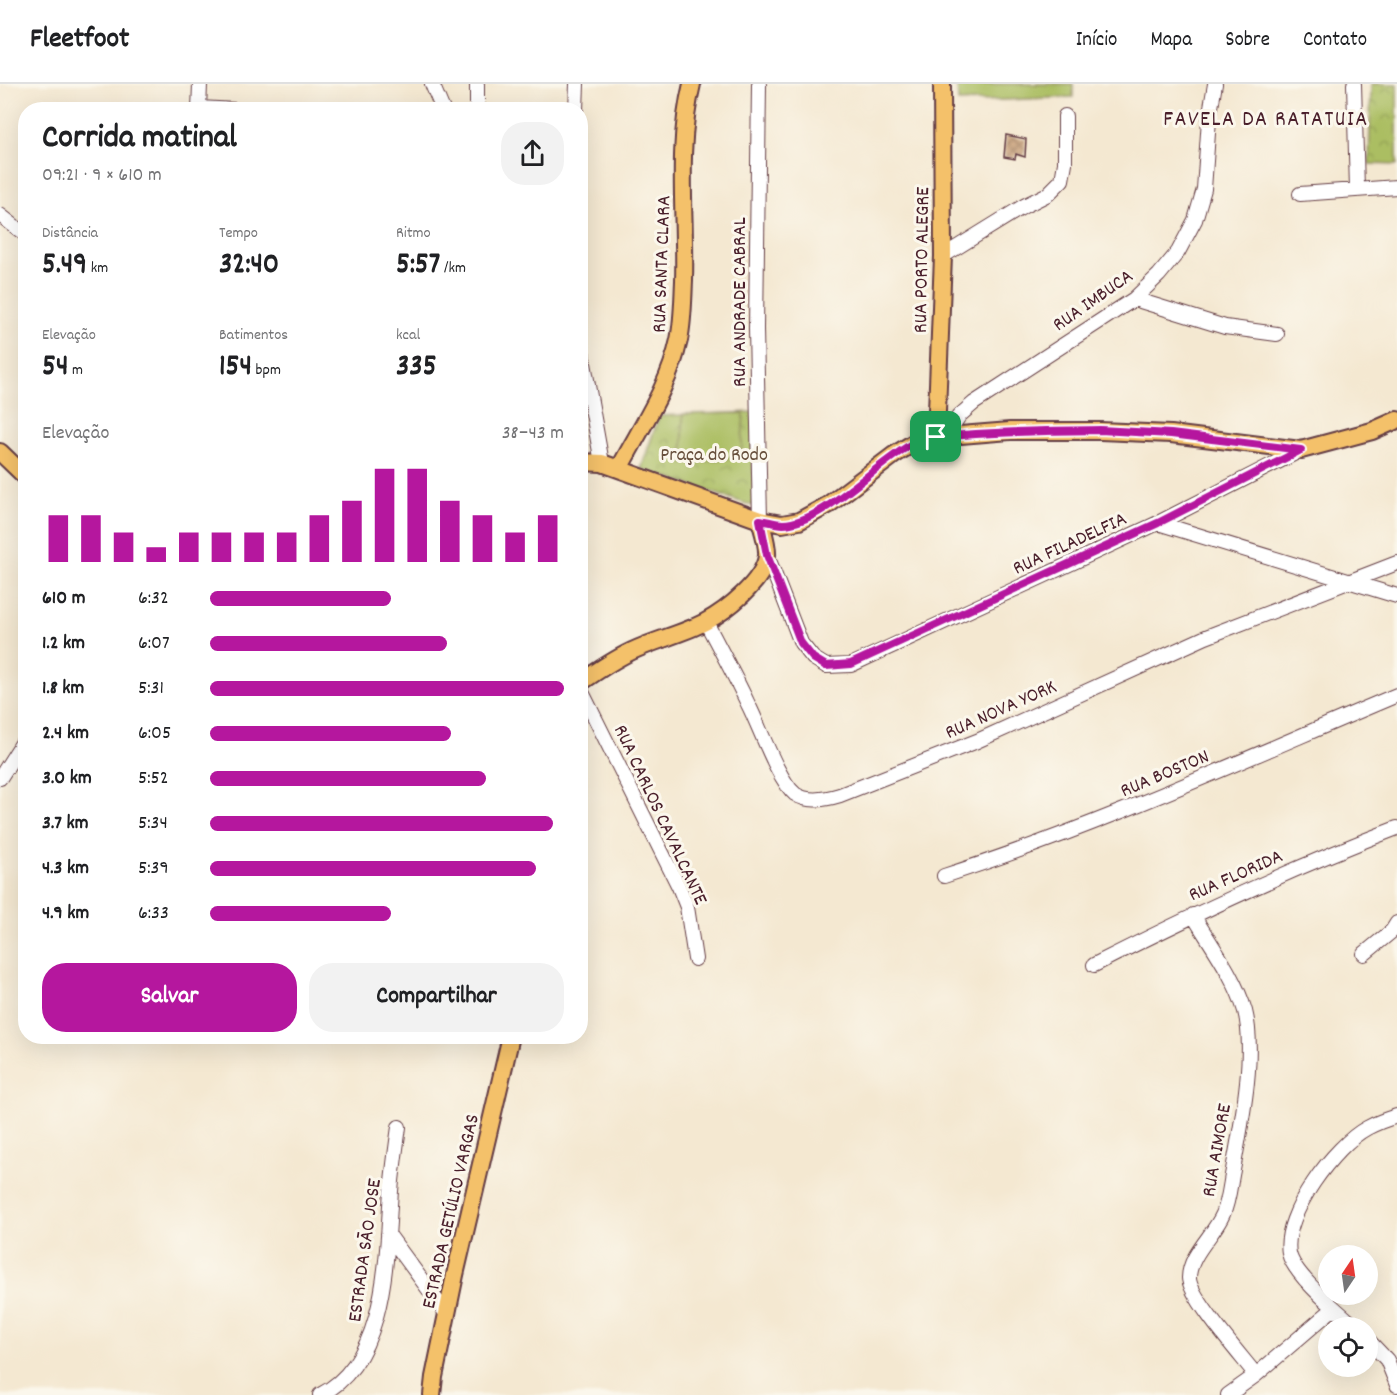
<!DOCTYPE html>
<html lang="pt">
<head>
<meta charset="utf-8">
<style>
	:root { --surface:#fff; --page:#f2f2f2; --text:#202124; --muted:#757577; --line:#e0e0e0; --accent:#b5179e }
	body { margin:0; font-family:Dekko,sans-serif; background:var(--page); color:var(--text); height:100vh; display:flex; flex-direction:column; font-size:22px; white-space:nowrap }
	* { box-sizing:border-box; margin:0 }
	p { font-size:20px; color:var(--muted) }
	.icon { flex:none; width:33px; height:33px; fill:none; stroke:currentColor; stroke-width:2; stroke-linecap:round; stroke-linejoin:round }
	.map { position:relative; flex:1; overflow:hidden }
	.panel { position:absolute; left:18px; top:18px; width:570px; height:942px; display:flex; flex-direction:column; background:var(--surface); border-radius:24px; box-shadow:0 6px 24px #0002 }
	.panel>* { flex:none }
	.needle { width:39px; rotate:13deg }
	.buttons { position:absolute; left:1318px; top:1161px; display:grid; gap:12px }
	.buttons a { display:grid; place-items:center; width:60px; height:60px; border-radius:50%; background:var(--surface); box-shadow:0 6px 24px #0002; font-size:30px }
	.pin { position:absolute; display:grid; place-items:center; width:51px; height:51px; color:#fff; margin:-26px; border-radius:12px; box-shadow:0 3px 9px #0006 }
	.round { display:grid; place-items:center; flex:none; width:63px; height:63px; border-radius:24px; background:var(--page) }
	.headline { display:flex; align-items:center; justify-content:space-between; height:102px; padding:0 24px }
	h1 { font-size:33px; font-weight:700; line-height:45px }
	.figures { display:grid; grid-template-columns:repeat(3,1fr); gap:9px; height:102px; padding:6px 24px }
	.figures div { display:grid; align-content:center }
	.figures b { font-size:30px; font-weight:700 }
	.figures small { font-size:16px; font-weight:400 }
	.figures p { font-size:16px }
	.chart { height:168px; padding:12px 24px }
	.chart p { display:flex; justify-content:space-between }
	.chart svg { width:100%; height:108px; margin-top:6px; stroke:var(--accent); stroke-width:6 }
	.primary-button { display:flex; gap:12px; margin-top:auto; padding:12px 24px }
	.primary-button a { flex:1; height:69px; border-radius:24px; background:var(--accent); color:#fff; font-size:24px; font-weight:700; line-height:69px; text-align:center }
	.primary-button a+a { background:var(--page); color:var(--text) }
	ul { padding:0 24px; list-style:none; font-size:20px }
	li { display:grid; grid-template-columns:96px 72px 1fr; align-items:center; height:45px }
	li i { height:15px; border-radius:8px; background:var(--accent) }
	header { display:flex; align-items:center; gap:36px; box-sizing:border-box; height:84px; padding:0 30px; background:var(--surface); border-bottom:2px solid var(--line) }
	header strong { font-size:28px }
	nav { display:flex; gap:33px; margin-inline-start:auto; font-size:21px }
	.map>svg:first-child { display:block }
</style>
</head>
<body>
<header>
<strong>Fleetfoot</strong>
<nav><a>Início</a><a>Mapa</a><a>Sobre</a><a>Contato</a></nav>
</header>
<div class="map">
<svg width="1397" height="1311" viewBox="0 0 1397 1311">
	<defs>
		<pattern id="park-crowns" width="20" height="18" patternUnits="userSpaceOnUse" patternTransform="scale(1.5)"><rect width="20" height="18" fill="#abbe62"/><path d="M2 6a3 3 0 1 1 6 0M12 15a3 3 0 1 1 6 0" fill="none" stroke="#8d9a51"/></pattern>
		<pattern id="building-cross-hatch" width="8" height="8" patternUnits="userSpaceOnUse" patternTransform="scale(1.5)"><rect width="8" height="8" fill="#cca783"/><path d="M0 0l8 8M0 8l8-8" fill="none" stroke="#a8876b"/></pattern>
	</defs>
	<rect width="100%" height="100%" fill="#fbf7ec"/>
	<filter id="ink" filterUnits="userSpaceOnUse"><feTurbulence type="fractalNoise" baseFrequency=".0167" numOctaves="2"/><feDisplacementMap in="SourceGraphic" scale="12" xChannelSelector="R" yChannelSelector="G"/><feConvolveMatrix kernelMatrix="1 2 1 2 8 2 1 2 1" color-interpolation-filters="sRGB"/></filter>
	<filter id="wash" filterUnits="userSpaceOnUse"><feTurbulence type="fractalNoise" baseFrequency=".008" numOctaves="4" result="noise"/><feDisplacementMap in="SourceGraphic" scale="24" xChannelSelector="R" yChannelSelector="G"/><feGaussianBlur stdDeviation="1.35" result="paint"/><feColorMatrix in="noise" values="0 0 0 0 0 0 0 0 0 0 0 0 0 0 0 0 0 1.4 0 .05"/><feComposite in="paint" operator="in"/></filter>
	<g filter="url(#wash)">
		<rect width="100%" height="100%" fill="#f4e8d1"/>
		<!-- park -->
		<path fill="url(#park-crowns)" stroke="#7a6e46" stroke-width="1.5" d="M1371,0h26v81l-28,-1z
			M754,328l-1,94 -112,-37 18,-53z"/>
		<!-- pitch -->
		<path fill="#abbe62" stroke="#7a6e46" stroke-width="1.5" d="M957,0h116v13l-115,5z
			M744,329l-3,43 -58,8v-50z"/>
		<g id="blocks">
			<!-- building -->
			<path fill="url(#building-cross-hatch)" d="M1006,51l20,4 -1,18 -9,-3 -1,5 -11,-2z"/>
		</g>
	</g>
	<g filter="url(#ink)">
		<use href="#blocks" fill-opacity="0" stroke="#643d44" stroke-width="1.5"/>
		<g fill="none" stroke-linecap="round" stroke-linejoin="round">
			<!-- minor casing -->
			<g stroke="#643d44" stroke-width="16">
				<path id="minor" d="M432,0l11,26
					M477,0v26
					M759,0l-3,245 4,191
					M1354,0l3,105
					M199,24l38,2
					M199,26l1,-26
					M576,26l1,-26
					M1300,110l97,-7
					M0,131l26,20
					M943,172l81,-50 24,-12 14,-14 3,-17v-47
					M1134,215l91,28 52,7
					M580,257l22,122
					M945,353l14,-21 15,-13 160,-104 25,-24 19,-23 17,-32 9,-31 5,-70 6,-35
					M1158,439l239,73
					M767,471l34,88 12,15 13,8 25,-1 307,-142 143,-73
					M706,538c14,27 29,54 42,82 11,21 30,76 47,90 13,9 32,5 45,1l137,-54 229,-104 191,-74
					M580,604l99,199 8,20 8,52
					M0,694l26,-41
					M944,792c155,-50 303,-118 453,-181
					M1193,831c18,30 42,62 52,96 11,43 -4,115 -12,159 -3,14 -4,31 -10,44 -9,21 -34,41 -34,64 0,19 54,80 67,97
					M1364,870l28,-23 5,-8
					M1094,881c100,-51 198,-97 303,-137
					M388,1150l58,79
					M1357,1244c-18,-16 -64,-53 -68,-75 -7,-38 46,-108 78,-125 9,-5 20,-9 30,-12
					M1368,1256l19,20 10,25
					M320,1311c68,-34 66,-139 71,-204 2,-21 5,-43 8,-64
					M1228,1311l28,-20 78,-67"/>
			</g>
			<!-- major casing -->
			<g stroke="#643d44" stroke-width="20">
				<path id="major" d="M936,353l7,-181 -1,-172
					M0,368l26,25
					M580,378l22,1 158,57 22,4 17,-3 29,-16 66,-50 21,-13 21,-5 74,-6h90l71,3 130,16 71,-19 25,-11
					M619,385c22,-42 50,-82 60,-129 4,-19 4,-39 5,-59 2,-65 -8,-133 8,-197
					M580,599c17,-12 33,-23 52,-32 23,-11 50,-17 73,-29 21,-11 59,-41 62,-66 1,-11 -4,-25 -7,-36
					M432,1311l2,-18 21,-102 56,-239"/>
			</g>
			<!-- minor -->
			<use href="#minor" stroke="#fff" stroke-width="14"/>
			<!-- major -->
			<use href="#major" stroke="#f4c16a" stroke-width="16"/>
		</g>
	</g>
	<g fill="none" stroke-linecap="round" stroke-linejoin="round" filter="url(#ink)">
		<!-- route casing -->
		<g stroke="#fff" stroke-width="12">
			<path id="route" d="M1100,346l71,4 130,16 -143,73 -307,141 -25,2 -13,-8 -12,-15 -34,-88 -7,-35c7,1 16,4 23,4 41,-1 93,-62 131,-81 15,-7 33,-7 49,-8 46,-4 91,-4 137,-5z"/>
		</g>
		<!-- route -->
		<use href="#route" stroke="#b5179e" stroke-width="8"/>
	</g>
	<g text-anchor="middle" stroke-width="6" stroke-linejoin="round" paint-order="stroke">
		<!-- street labels -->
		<g font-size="20" fill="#4a1f2b" stroke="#fbf7ec">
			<text transform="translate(920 176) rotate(-89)" y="7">RUA PORTO ALEGRE</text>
			<text transform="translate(660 180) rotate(-88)" y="7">RUA SANTA CLARA</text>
			<text transform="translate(1092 215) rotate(-35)" y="7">RUA IMBUCA</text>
			<text transform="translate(738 218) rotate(-90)" y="7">RUA ANDRADE CABRAL</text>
			<text transform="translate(1069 458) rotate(-25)" y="7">RUA FILADELFIA</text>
			<text transform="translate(1000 624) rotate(-24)" y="7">RUA NOVA YORK</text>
			<text transform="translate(1164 688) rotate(-23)" y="7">RUA BOSTON</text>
			<text transform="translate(662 730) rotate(65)" y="7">RUA CARLOS CAVALCANTE</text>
			<text transform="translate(1235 790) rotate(-24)" y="7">RUA FLORIDA</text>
			<text transform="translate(1215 1066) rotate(-80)" y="7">RUA AIMORE</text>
			<text transform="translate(449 1127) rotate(-77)" y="7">ESTRADA GETÚLIO VARGAS</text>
			<text transform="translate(363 1166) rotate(-82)" y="7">ESTRADA SĀO JOSE</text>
		</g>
		<!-- park labels -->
		<g font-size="20" fill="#674f3c" stroke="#fbf7ec">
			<text x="714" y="376">Praça do Rodo</text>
		</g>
		<!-- quarter labels -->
		<g font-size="22" letter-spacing="1.5" fill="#4a1f2b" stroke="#fbf7ec">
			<text x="1266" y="41">FAVELA DA RATATUIA</text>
		</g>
	</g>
</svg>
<div class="buttons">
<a><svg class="needle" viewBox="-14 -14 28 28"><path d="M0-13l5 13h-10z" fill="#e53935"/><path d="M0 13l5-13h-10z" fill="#757577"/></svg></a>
<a><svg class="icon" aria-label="locate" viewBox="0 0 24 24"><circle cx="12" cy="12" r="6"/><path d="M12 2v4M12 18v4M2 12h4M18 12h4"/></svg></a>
</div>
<div class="pin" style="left:936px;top:353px;background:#1e9e55"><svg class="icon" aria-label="arrive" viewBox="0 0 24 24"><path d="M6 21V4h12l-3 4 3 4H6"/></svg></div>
<section class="panel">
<div class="headline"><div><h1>Corrida matinal</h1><p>09:21 · 9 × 610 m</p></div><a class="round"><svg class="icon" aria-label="share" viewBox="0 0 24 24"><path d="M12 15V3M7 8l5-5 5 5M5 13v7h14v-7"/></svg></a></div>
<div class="figures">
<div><p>Distância</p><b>5.49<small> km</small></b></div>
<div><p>Tempo</p><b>32:40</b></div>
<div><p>Ritmo</p><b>5:57<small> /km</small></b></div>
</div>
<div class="figures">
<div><p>Elevação</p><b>54<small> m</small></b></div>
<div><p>Batimentos</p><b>154<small> bpm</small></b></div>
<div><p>kcal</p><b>335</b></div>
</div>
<div class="chart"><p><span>Elevação</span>38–43 m</p>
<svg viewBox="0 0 160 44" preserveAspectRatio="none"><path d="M5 44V25M15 44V25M25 44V32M35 44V38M45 44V32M55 44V32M65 44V32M75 44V32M85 44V25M95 44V19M105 44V6M115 44V6M125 44V19M135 44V25M145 44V32M155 44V25"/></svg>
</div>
<ul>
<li><b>610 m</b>6:32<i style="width:51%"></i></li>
<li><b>1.2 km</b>6:07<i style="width:67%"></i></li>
<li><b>1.8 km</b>5:31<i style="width:100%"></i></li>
<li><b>2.4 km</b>6:05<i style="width:68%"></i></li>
<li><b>3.0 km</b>5:52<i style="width:78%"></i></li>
<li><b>3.7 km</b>5:34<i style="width:97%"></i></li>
<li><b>4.3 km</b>5:39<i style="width:92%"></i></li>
<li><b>4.9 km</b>6:33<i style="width:51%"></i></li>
</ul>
<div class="primary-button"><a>Salvar</a><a>Compartilhar</a></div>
</section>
</div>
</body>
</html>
